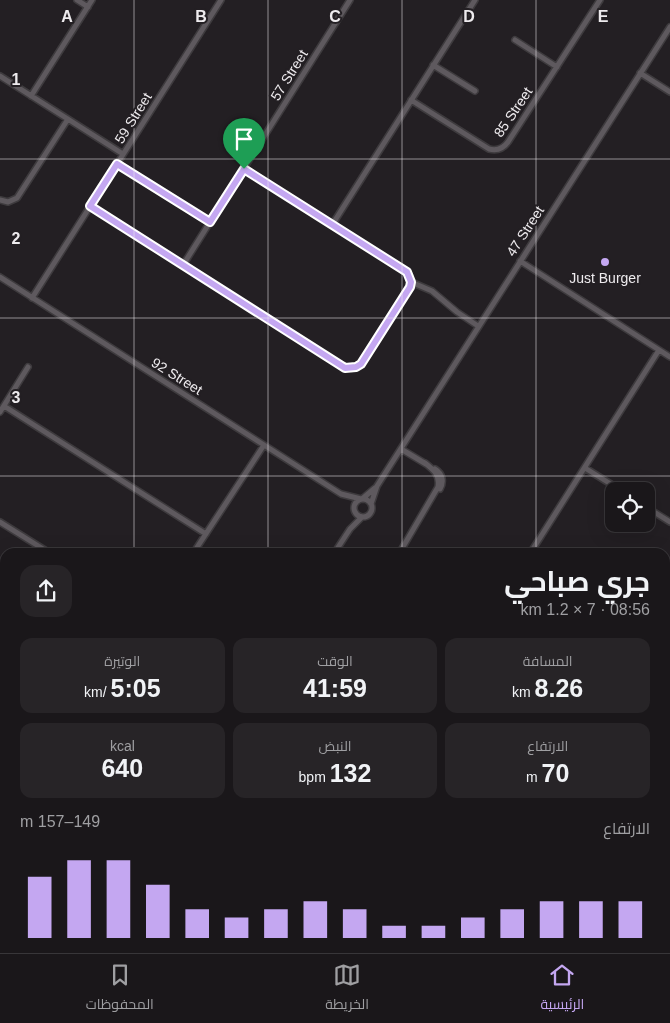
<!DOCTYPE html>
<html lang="ar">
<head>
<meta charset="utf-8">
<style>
	:root { --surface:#1a171a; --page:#272427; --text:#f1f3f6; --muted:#9f9fa2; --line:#383639; --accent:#c4a7f1 }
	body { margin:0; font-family:Arial,Cairo,sans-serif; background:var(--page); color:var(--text); direction:rtl; height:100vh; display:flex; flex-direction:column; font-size:19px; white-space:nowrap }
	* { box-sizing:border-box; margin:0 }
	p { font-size:16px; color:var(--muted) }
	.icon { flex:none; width:28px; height:28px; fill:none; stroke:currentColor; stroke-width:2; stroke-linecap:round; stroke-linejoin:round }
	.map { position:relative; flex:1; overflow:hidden; direction:ltr }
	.drawer { position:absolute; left:0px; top:548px; width:670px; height:406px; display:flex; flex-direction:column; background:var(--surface); border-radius:15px 15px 0 0; box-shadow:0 5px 20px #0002,0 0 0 1px var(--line); direction:rtl }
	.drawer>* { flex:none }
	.buttons { position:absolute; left:605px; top:482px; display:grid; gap:10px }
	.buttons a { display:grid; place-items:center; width:50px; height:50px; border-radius:10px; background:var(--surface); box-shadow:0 5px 20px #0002,0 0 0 1px var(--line); font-size:25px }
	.pin { position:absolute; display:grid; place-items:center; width:42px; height:42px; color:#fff; margin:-51px -21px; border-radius:50% 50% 50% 0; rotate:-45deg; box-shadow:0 0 5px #0007 }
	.pin .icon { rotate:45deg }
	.round { display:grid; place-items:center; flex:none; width:52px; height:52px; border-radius:15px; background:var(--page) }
	.overview { display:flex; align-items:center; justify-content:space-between; height:85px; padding:0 20px }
	h1 { font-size:28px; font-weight:700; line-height:38px }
	.metrics { display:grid; grid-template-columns:repeat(3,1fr); gap:8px; height:85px; padding:5px 20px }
	.metrics div { display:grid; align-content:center; border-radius:12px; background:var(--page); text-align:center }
	.metrics b { font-size:25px; font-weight:700 }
	.metrics small { font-size:14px; font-weight:400 }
	.metrics p { font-size:14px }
	.chart { height:140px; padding:10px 20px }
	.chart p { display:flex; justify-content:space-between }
	.chart svg { width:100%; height:90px; margin-top:5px; stroke:var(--accent); stroke-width:6 }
	.tab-bar { display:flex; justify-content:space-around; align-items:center; height:70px; border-top:1px solid var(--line); background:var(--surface); font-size:14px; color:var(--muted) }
	.tab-bar a { display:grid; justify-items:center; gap:2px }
	.tab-bar .selected { color:var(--accent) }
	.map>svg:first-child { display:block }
</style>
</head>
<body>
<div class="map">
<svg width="670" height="953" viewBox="0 0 670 953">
	<rect width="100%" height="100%" fill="#231f23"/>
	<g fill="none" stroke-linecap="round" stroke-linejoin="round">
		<!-- minor casing -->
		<g stroke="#3e3b3e" stroke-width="8">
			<path id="minor" d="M77,0l11,7
				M515,40l42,27
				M433,65l42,26
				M640,73l30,19
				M0,76l123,78
				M31,96l61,-96
				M411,100l78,49c8,2 14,0 19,-7l92,-142
				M117,164l93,58
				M0,200l8,2 9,-4 51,-79
				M91,206l254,162 11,-1 8,-7 46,-73v-10l-7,-8 -159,-100
				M332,225l143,-225
				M520,261l150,96
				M183,265l167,-265
				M0,277l341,217 20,5
				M411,282l21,9 25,21 21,14
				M32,298l189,-298
				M4,406l202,128
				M0,412l28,-45
				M401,449l25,15
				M585,468l37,23
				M435,469c8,5 9,13 5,20
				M362,499l13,-11
				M354 508a9 9 0 1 1 18 0a9 9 0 1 1-18 0Z
				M371,504l6,-18 293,-459
				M646,507l24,15
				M0,522l48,30
				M194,552l70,-107
				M335,552l15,-23 12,-12
				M400,552l38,-65c2,-12 -4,-17 -13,-24
				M531,552l128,-202
				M0,641l5,4
				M665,695l5,3
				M0,763l5,3
				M665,902l5,-8
				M551,949l7,4
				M0,951l4,2
				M275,953l3,-4
				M633,953l2,-4"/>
		</g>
		<!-- major casing -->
		<g stroke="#3e3b3e" stroke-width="9">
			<path id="major" d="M0,857l5,2
				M0,868l5,3
				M204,949l10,4
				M229,949l9,4"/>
		</g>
		<!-- minor -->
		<use href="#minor" stroke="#5e595e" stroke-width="5"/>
		<!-- major -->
		<use href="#major" stroke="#9f705a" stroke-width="6"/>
	</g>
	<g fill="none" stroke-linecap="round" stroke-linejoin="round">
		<!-- route casing -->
		<g stroke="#fff" stroke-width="10">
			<path id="route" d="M117,164l93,58 34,-53 163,103 4,10 -1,5 -49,77 -5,3 -11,1 -255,-162z"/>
		</g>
		<!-- route -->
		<use href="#route" stroke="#c4a7f1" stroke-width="6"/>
	</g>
	<!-- grid -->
	<path fill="none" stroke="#eeebee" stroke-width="1" stroke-opacity="0.55" d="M134,0v552M268,0v552M402,0v552M536,0v552M0,159h670M0,318h670M0,476h670M0,635h5M665,635h5M0,794h5M665,794h5M134,949v4M268,949v4M402,949v4M536,949v4"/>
	<!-- markers -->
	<circle fill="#c4a7f1" stroke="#231f23" stroke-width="2" cx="605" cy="262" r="5"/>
	<g text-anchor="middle" stroke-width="4" stroke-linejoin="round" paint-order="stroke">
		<!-- street labels -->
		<g font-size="14" fill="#eeebee" stroke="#231f23">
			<text transform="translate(289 75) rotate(-58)" y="5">57 Street</text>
			<text transform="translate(513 112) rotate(-56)" y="5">85 Street</text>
			<text transform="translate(133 118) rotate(-58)" y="5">59 Street</text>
			<text transform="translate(525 231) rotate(-57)" y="5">47 Street</text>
			<text transform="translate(177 376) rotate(32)" y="5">92 Street</text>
		</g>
		<!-- poi labels -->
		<g font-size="14" fill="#eeebee" stroke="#231f23">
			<text x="605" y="283">Just Burger</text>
		</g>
	</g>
	<g font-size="16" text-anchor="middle" font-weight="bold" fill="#eeebee" stroke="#231f23" stroke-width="4" stroke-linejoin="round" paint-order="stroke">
		<text x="67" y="22">A</text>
		<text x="201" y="22">B</text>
		<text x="335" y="22">C</text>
		<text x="469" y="22">D</text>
		<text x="603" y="22">E</text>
		<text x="16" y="85">1</text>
		<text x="16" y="244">2</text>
		<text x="16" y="403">3</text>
	</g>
</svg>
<div class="buttons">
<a><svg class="icon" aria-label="locate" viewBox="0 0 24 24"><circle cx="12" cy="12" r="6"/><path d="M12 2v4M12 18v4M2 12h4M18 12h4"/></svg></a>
</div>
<div class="pin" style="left:244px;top:169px;background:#1e9e55"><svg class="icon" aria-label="arrive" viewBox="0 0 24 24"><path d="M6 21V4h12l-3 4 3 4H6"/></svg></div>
<section class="drawer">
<div class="overview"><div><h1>جري صباحي</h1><p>08:56 · 7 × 1.2 km</p></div><a class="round"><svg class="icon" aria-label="share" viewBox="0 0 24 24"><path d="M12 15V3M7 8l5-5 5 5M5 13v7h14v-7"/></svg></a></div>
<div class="metrics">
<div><p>المسافة</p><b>8.26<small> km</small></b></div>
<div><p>الوقت</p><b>41:59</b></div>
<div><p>الوتيرة</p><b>5:05<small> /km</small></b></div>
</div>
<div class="metrics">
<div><p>الارتفاع</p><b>70<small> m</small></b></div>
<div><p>النبض</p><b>132<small> bpm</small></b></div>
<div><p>kcal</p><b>640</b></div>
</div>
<div class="chart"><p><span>الارتفاع</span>149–157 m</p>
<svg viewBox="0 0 160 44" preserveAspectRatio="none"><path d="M5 44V14M15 44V6M25 44V6M35 44V18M45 44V30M55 44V34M65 44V30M75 44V26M85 44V30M95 44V38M105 44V38M115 44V34M125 44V30M135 44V26M145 44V26M155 44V26"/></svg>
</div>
</section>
</div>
<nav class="tab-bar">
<a class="selected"><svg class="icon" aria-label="home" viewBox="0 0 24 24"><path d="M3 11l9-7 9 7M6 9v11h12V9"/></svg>الرئيسية</a>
<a><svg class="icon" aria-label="map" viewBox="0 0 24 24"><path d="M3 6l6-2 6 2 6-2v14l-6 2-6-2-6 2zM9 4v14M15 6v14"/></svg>الخريطة</a>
<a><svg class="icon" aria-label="saved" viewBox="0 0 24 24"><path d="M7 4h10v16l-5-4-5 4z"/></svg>المحفوظات</a>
</nav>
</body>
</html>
